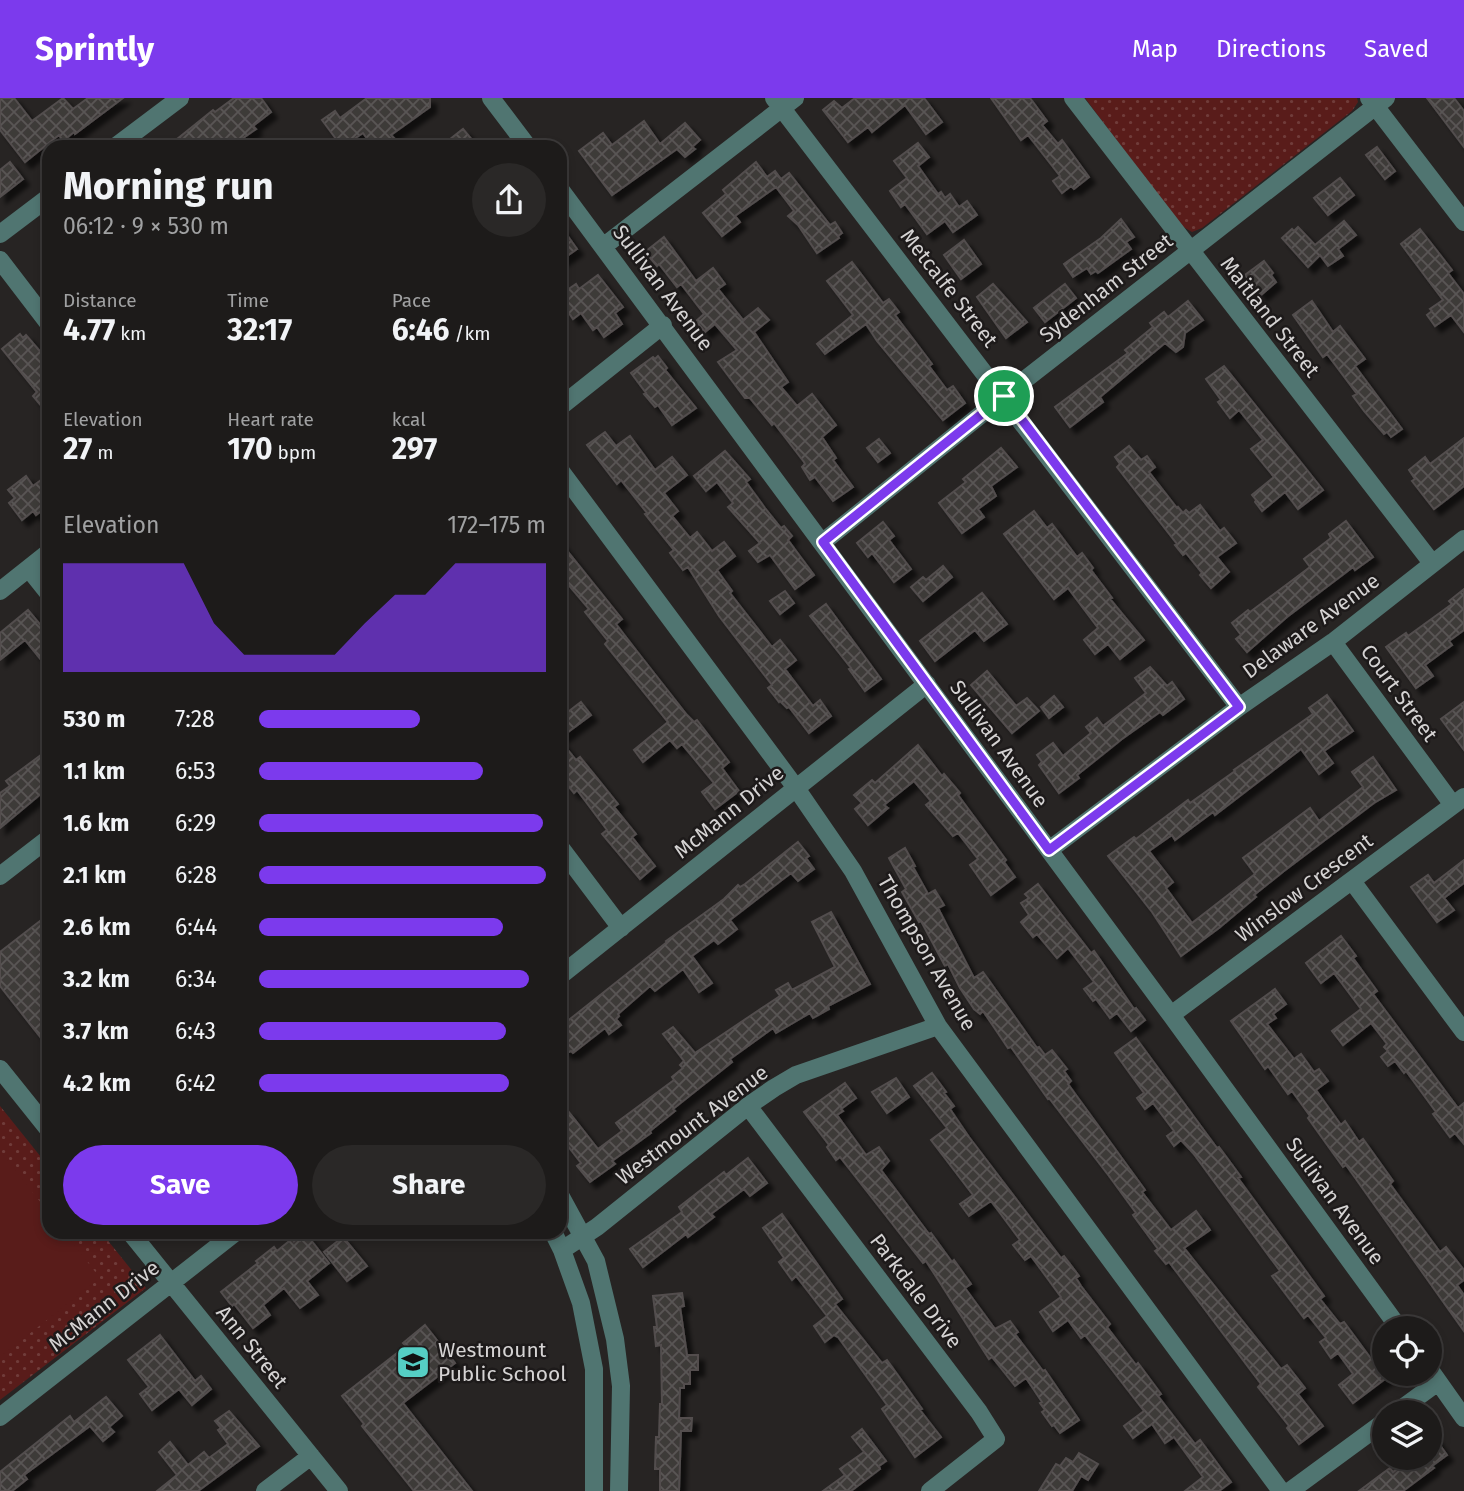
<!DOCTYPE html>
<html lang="en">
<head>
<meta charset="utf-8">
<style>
	:root { --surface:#1d1b1a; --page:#2a2827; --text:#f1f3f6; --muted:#a0a1a2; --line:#3b3939; --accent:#7c3aed }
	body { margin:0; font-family:"Fira Sans",sans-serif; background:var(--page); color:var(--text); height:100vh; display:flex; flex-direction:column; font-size:26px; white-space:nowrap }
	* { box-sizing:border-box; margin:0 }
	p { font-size:23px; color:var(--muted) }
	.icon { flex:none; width:38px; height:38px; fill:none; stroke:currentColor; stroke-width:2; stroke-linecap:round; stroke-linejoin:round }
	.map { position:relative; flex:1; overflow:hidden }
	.side { position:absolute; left:42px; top:42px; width:525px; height:1099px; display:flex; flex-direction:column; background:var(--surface); border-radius:21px; box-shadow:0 4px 10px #0003,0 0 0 2px var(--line) }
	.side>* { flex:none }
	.fabs { position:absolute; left:1372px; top:1218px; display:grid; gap:14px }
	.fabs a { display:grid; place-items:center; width:70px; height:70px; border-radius:50%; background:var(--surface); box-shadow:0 4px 10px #0003,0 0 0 2px var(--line); font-size:35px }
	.pin { position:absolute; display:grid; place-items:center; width:60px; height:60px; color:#fff; margin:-30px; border:4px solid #fff; border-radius:50%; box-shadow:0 2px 7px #0007 }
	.round { display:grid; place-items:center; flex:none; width:74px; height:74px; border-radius:37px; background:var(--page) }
	.overview { display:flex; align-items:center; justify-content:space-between; height:119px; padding:0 21px }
	h1 { font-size:38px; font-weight:700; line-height:52px }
	.metrics { display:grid; grid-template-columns:repeat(3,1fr); gap:10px; height:119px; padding:7px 21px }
	.metrics div { display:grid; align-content:center }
	.metrics b { font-size:30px; font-weight:700 }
	.metrics small { font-size:19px; font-weight:400 }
	.metrics p { font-size:19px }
	.chart { height:196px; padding:14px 21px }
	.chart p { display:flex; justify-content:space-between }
	.chart svg { width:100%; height:126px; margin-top:7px; fill:var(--accent); opacity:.7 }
	.primary-button { display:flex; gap:14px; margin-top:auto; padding:14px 21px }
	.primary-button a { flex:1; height:80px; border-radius:42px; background:var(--accent); color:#fff; font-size:28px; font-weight:700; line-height:80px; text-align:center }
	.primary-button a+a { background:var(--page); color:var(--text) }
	ul { padding:0 21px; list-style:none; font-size:23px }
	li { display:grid; grid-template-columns:112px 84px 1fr; align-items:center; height:52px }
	li i { height:18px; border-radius:9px; background:var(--accent) }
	header { display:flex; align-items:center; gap:42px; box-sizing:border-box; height:98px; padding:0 35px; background:var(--accent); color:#fff }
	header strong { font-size:33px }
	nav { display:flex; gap:38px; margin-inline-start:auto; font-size:24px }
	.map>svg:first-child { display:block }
</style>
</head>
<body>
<header>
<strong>Sprintly</strong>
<nav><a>Map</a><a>Directions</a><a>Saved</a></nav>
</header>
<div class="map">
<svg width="1464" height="1393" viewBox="0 0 1464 1393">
	<defs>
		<pattern id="park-dots" width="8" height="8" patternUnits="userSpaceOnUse" patternTransform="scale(1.75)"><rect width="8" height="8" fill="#591c1a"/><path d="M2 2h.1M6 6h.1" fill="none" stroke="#703c3a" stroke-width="1.8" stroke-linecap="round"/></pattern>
		<pattern id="building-cross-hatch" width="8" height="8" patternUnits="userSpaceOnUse" patternTransform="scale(1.75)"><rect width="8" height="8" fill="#3e3a39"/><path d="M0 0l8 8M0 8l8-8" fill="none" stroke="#595655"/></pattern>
		<filter id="shadow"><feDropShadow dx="6" dy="6" stdDeviation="2" flood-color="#0009"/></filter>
	</defs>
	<rect width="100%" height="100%" fill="#272423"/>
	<!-- park -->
	<path fill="url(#park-dots)" d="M1085,0h272l1,4 -6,9 -150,117 -10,4 -12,-7z
		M0,1008l49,61v65h52l45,56 -146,112z"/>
	<!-- garden -->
	<path fill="#591c1a" d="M0,1053l49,62v19h15l36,46 -100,79z"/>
	<!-- building -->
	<path fill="url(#building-cross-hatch)" stroke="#524e4e" stroke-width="2" filter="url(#shadow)" d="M0,0h14l18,23 31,-23 10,11 15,-11h35l-48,36 -1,-2 -11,9 -4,-6 -34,27 -25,-32z
		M234,0h27l10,14 -18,14 3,3 -17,12 5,6h-62l-6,-7 37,-30 2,2z
		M367,0h63v9l-39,28 3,3 -13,9h-8l-10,-14 -21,14 -20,-27 13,-9 5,7z
		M855,0h69l18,24 -16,12 -21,-29 -33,27 -4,-5 -20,15 -25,-32 11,-9 8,7z
		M991,0h39l17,23 -5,4 16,19 4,-4 27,37 -15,12 -3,-3 -9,7 -9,-12 7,-5 -32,-41 -7,5z
		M1427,0h27l10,13v36z
		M644,23l16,23 25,-21 15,17 -8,7 3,2 -10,8 -8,-8 -65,46 -33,-44 24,-18 9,12z
		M463,31l15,18h-38z
		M918,45l11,14 -11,9 20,28 3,-2 4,6 5,-4 9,13 8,-6 10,14 -24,17 -8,-11 -18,13 -22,-30 -4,3 -11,-16 17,-13 -13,-17z
		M1377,49l18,24 -10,8 -19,-24z
		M10,64l13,17 -23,18v-27z
		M756,64l11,15 8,-6 6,8 8,-6 41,52 5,-3 7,11 -4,3 1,2 -22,15 -19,-28 -10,-9 6,-5 -18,-24 -41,29 5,6 -18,14 -19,-23 23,-19 -3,-4z
		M1340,80l14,17 -26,20 -14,-17z
		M1121,121l13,18 -8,5 5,7 -33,24 -2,-2 -5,3 -4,-6 -14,9 -9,-13 37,-26z
		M1344,123l12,14 -18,14 5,7 -15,10 -8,-11 -12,12 -26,-29 10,-9 2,2 4,-4 17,18z
		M560,127l17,24 -17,12z
		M1420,131l32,41 -4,3 16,21v38l-13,-17 -16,11 -8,-11 5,-4 -2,-2 13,-9 -42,-56z
		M664,139l32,44 17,-13 12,16 -7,5 25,31 15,-12 11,12 -15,12 34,50 -7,5 16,19 15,-12 24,31 -14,12 14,21 -3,2 20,27 -20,14 -18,-24 -5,3 -8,-13 3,-3 -1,-2 -30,-39 -2,2 -22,-27h-5l-27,-36 19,-12 -22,-26 -10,8 -9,-11 8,-7 -23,-30 -4,3 -18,-23 -2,2 -12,-14z
		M964,142l17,24 -20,15 -17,-24z
		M1264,163l9,12 -2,2 5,7 -15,13 -16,-20z
		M852,164l31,41 6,-4 10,13 -4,3 37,49 -3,2 18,24 6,-4 12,17 -22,17 -66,-79 -11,-17 -41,30 -8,-10 36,-29 -26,-34z
		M598,177l25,32 -8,6 7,11 -18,13 -7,-10 -4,3 -12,-17 -8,6 -13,-19v-5l16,-11 3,5z
		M993,186l34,38 -21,16 -29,-41z
		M1065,186l11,14 -31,24 -11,-14z
		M1188,203l15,19 -18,13 -2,14 -7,5 -11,-9 -65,54 3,5 -33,25 -15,-20 73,-54 -3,-3 28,-23 -3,-4 14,-11 4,5z
		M1312,203l21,31 7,-6 25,33 -10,7 47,63 -11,8 -4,-5 -3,2 -20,-23 -11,-15 4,-2 -30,-40 -4,3 -30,-42z
		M20,236l3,4 3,-3 18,21 5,-4v63l-16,-19 4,-4 -35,-43z
		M658,258l9,12 -2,2 31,38 -24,17 -14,-20 -3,2 -11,-13 2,-1 -15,-20 22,-16 2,2z
		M1224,268l99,124 -25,19 -13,-17 -23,19 -7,-9 1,-2 -4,-5 22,-18 -23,-28 12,-9 -24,-30 -9,8 -12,-16 3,-2 -15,-21z
		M605,334l11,14 14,-10 25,34 17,-13 15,18 -23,18 14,18 -6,5 18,22 7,-6 15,19 12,-9 11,14 -18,14 15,21 -2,2 42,54 8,-7 16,20 -11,9 28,37 7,-6 11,16 -22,17 -20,-26 -2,1 -7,-7 -1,1 -11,-14 4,-3 -53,-69 -31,-49 -5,3 -13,-17 4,-3 -29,-36 2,-1 -26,-33 -4,4 -30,-39z
		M1464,340v48l-30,23 -22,-28 3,-2 -6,-9 16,-13 5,7z
		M879,341l11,14 -12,9 -11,-14z
		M1129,348l12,14 6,-4 8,11 -6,5 28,36 1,-1 5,6 3,-3 3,3 11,-8 20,26 4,-3 12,15 -19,14 12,15 -18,16 -11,-13 2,-2 -16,-20 -3,2 -8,-10 2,-1 -60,-77 3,-3 -5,-7z
		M1001,350l16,19 -26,19 5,10 -18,13 6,8 -22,16 -23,-30 27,-21 -3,-3z
		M725,353l25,28 -4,3 19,26 16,20 3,-2 8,10 -4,4 26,35 -19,14 -25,-34 -12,7 -9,-11 11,-8 -32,-36 5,-4 -16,-21 -11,9 -12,-15z
		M49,376v31l-13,10 -3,-4 -11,9 -13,-17 6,-5 -7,-8 18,-14 7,10z
		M1034,413l13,17 5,-4 25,33 5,-4 11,15 -2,2 21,28 -2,1 34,41 -24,19 -12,-15 -13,10 -11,-14 14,-12 -30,-40 -14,11 -50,-65z
		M1346,423l27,36 -18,13 -2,-3 -66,50 -40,35 -11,-13 5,-4 -9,-12 16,-13 2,2 60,-45 -6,-8 27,-21 -2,-4z
		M883,424l11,14 -5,4 22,29 -17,13 -22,-29 -4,4 -11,-14z
		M560,444l62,77 -6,5 20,26 51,65 7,7 3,-2 32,42 -7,6 17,23 -24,18 -13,-17 12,-9 -32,-39 -5,4 -7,-8 -27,22 -9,-12 34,-28 -63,-78 3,-3 -23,-29 4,-3 -29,-34z
		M943,468l9,11 -29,24 -12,-14 12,-10 3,3z
		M1464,491v41l-15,11 3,4 -27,20 8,11 -17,12 -30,-41 20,-14 2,3 44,-32 -3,-3z
		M785,493l9,12 -14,11 -10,-13z
		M982,495l25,31 -23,17 -9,-11 -40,31 -15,-20z
		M826,506l55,75 -16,12 -16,-22 2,-1 -41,-52z
		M28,512l21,25v35l-24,-30 -25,20v-27z
		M1150,569l17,19 5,-4 12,17 -21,16 -3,-3 -38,27 -45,36 2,3 -20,15 -20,-28 3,-3 -5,-7 16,-12 10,13 28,-23 -5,-6 11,-9 6,8 43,-33 -11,-15z
		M987,573l29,35 11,-8 12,13 -27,22 -41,-48z
		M1327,597l26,36 -29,20 9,12 -14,11 -18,-25 -86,66 -2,-3 -38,28 -3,-5 -23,16 24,31 -7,6 26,35 63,-49 -12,-16 67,-50 9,13 44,-34 -11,-15 21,-15 23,33 -22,13 -90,68 -30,24 2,2 -37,31 -38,28 -29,-44 -44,-56 26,-19 2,2 52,-39 2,3 45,-32 -1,-1 79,-56 -4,-6z
		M1054,598l9,11 -14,11 -8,-11z
		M581,604l10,13 -31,23v-20z
		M1464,604v48l-23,-31z
		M560,642l16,20 4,-3 38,47 -4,3 22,27 -4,3 23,29 -15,13 -38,-45 5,-4 -30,-40 -3,3 -14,-17z
		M918,647l24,31 2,-2 16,19 -2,2 48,65 -2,2 11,15 -24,18 -21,-30 8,-6 -20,-26 -5,3 -27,-31 5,-4 -17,-20 -30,24 4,3 -20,17 -13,-16 7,-6 -8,-8 18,-15 3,3z
		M49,651v38l-49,41v-35l10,-7 -4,-5z
		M798,744l11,14 -3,2 8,11 -16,12 -7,-8 -61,47 7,9 -19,15 -4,-4 -22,16 20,27 -13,9 -16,-23 -28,22 -5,-5 -32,28 1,2 -3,3 5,6 -12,9 -4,-6 -32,25 -2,-2 -4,2 -7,-8v-18l107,-85 -1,-1 58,-42 14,-14 2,2 5,-3z
		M905,750l10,18 -2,1 15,27 7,-4 9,15 -6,3 36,70 9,-6 54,76 2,-1 6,8 7,-5 15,19 -3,2 7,10 -3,3 77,106 -3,2 29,38 25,-19 14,19 -26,18 97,121 6,-4 18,23 -7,6 25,32 -24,18 -12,-16 2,-2 -31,-39 3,-3 -92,-122 -3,2 -11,-13 3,-2 -25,-34 3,-2 -27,-37 -60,-78 -1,1 -37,-52 -3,1 -25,-37 -3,3 -6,-5 -14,-21 -12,-24 -3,2 -24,-45 -2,1 -17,-30 4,-3 -17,-31z
		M1464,762v23l-20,15 10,12 -17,12 -26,-35 17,-12 6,8z
		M1038,786l53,69 3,-2 40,58 2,-1 9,12 -14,11 -14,-18 -7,5 -14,-19 -3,2 -9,-12 10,-7 -26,-34 -11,10 -20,-24 -4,3 -12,-15 8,-7 -8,-12 8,-5 -4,-4z
		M831,814l39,72 -42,22 1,3 -16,9 -3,-5 -34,20 -3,-5 -43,31 2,3 -59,47 2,2 -25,20 1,2 -39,28 3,3 -25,18 -13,-16 4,-3 -21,-27v-18l8,-7 30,38 24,-18 -6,-8 58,-43 -2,-3 11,-9 -3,-3 4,-4 -21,-27 10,-7 22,26 85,-57 -4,-6 12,-7 4,7 43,-23 -23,-45z
		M49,816v134l-49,-62v-34z
		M1341,838l15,20 -3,2 24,33 -4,3 85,114 6,-5v41l-9,-11 -5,4 -17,-23 3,-2 -30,-41 -2,2 -9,-12 -7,5 -7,-9 7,-6 -4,-4 3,-3 -16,-21 -28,22 -11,-14 29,-22 -27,-36 -13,10 -15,-20z
		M1275,891l11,15 -13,10 3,4 -9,6 27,35 7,-5 13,18 5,-3 9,12 -12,9 25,35 4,-4 14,21 4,-3 30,42 -3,3 50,68 6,-5 18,23v10l-7,5 7,10v36l-118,-166 -3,2 -35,-49 2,-2 -18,-25 -4,3 -20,-28 -3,3 -34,-48z
		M1136,940l81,110 2,-1 22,30 -3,1 86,118 -4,3 20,25 4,-2 28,38 3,-2 9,16 5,2 -36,27 -14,-18 14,-11 -15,-21 -7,5 -11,-16 6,-4 -18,-23 -4,3 -32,-42 8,-5 -87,-118 -12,-13 -7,6 -7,-10 7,-5 -21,-28 -8,6 -8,-11 7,-5 -29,-40z
		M932,975l14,19 -2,1 10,13 -4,3 19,28 92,121 3,-2 15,20 -3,2 5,8 29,38 -3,3 29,38 2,-2 23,31 -3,2 37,48 5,-4 31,42 -12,9h-34l18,-14 -29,-40 -9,6 -13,-19 -19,14 -9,-12 20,-15 -59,-76 -4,3 -13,-18 -15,11 -13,-19 21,-15 -30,-41 -6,4 -12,-15 7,-5 -29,-39 -22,15 -9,-12 13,-9 -42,-55 16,-12 -33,-42z
		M896,980l13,19 -22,16 -15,-21z
		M845,985l11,15 -15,11 2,2 -6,4 29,40 13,-8 10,14 -8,9 48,64 2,-1 21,29 2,-2 17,24 -6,4 30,41 15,-8 8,11 -3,2 28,37 2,-1 34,50 -19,13 -6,-8 -2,1 -10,-14 3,-2 -5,-7 2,-1 -16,-24 -11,8 -23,-29 -3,2 -63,-98 -3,2 -83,-106 -4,3 -9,-13 2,-2 -25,-33z
		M748,1060l19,25 -17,13 -6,-7 -33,25 3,3 -26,20 -2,-3 -43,33 -13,-18 52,-37 -3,-5 45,-35 2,3z
		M782,1116l60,85 -7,5 47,59 5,-3 35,49 -2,1 21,27 -26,20 -33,-48 5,-4 -49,-68 -4,-2 -9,7 -11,-16 13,-10 -31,-40 -4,4 -13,-18 5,-4 -21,-30z
		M307,1137l22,28 -22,18 11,14 -18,13 -16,-20 -21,17 7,10 -17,13 -19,-24 -2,2 -11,-14 37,-29 -2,-2 18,-14 3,4 16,-13 1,3 4,-3 2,3z
		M343,1139l24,29 -20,15 -23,-29z
		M682,1195l2,13 -4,1 7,48h11v15h-8v14h-6v4h-4l-1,30h13l-1,13h-10l-2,60h-19v-22h-5l1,-32h3l1,-33h2l-1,-59 -5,1 -2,-19h3l-4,-31z
		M425,1227l30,38 -52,40 69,88h-58l-52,-65 2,-2 -22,-28 64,-50 -3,-3z
		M160,1237l35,46 6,-5 10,13 -19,16 -13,-16 -27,21 -12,-16 9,-7 -21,-27z
		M106,1299l16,19 -13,11 5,5 -11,9 -13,-15 -66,49 3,4 -15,12h-12v-19l70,-56 4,6z
		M229,1313l30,35 -61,45h-41l20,-16 -18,-23 11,-10 18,23 16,-13 5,6 19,-14 -10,-14 3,-2 -6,-7z
		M862,1331l24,32 -7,5 1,3 -29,22h-28l22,-16 -5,-6 24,-17 -12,-15z
		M1430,1333l17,24 -15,11 2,2 -31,23h-44l31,-23 3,4 19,-14h18z
		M1079,1355l19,11 -10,16 -7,-4 -9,15h-33l17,-27 4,2 6,-8 7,4z"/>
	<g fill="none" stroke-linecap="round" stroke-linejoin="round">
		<!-- minor -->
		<path stroke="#507571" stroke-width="18" d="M491,0l37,49
			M774,0l465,609
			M1073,0l359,465
			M1369,0l95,124
			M115,49l65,-49
			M560,91l611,826 228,313
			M0,136l49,-37
			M604,148l191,-148
			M0,162l49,64
			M560,309l103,-82
			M560,372l236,318 57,83 85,155 343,465
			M823,444l181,-146 382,-298
			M29,471l20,25
			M0,493l49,-39
			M1333,544l120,163
			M560,749l61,81
			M1049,752l190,-143 94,-65 131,-103
			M0,778l49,-38
			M1352,783l112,151
			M560,878l367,-292
			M1171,917l293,-218
			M0,971l49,61
			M748,1008l231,306 17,27 -66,52
			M560,1097l36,66 19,78 6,47 -2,105
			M130,1134l209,259
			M553,1134l9,18 19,53 13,66v122
			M562,1152l35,-23 151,-121 26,-18 22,-13 142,-49
			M1430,1272l34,48
			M1397,1314l41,-30
			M0,1319l236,-185
			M265,1393l46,-35
			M1290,1393l94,-69"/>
	</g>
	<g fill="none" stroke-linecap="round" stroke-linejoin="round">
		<!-- route casing -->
		<g stroke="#fff" stroke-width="14">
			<path id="route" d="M1004,298l235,311 -190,143 -226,-308z"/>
		</g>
		<!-- route -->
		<use href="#route" stroke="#7c3aed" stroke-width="9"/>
	</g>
	<!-- icons -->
	<defs>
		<g id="school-square" transform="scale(1.75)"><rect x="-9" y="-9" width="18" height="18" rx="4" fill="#55cec4" stroke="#1d1a1a"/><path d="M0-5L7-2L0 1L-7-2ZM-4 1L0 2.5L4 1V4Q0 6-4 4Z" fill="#111"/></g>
	</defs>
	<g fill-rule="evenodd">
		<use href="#school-square" x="413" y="1264"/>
	</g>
	<g text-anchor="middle" stroke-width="5" stroke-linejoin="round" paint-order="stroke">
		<!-- street labels -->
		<g font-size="21" fill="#d5d3d3" stroke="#1d1a1a">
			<text transform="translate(663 190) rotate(53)" y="7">Sullivan Avenue</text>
			<text transform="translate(949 190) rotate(52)" y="7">Metcalfe Street</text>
			<text transform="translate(1106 190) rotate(-38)" y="7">Sydenham Street</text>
			<text transform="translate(1270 219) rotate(52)" y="7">Maitland Street</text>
			<text transform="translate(1311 528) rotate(-36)" y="7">Delaware Avenue</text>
			<text transform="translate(1399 595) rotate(54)" y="7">Court Street</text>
			<text transform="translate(999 646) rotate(54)" y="7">Sullivan Avenue</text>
			<text transform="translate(729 714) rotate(-39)" y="7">McMann Drive</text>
			<text transform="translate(1304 790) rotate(-37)" y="7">Winslow Crescent</text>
			<text transform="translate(927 855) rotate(60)" y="7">Thompson Avenue</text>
			<text transform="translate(692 1027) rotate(-37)" y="7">Westmount Avenue</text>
			<text transform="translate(1335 1103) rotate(54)" y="7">Sullivan Avenue</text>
			<text transform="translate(916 1193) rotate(53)" y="7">Parkdale Drive</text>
			<text transform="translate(104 1208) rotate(-38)" y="7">McMann Drive</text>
			<text transform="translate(252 1249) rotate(51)" y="7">Ann Street</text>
		</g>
		<!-- poi labels -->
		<g font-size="21" fill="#d5d3d3" stroke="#1d1a1a" text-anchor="start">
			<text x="438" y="1259">Westmount<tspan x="438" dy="24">Public School</tspan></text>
		</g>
	</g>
</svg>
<div class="fabs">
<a><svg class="icon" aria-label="locate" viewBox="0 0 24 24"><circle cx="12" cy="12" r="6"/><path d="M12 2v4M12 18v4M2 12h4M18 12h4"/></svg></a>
<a><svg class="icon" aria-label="layers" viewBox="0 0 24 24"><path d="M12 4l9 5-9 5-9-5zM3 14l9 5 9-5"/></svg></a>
</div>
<div class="pin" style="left:1004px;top:298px;background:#1e9e55"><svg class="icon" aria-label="arrive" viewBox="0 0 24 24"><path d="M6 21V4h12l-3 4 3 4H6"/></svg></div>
<section class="side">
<div class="overview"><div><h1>Morning run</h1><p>06:12 · 9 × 530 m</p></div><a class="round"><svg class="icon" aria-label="share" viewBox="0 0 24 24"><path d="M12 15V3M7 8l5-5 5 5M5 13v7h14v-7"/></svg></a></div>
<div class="metrics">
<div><p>Distance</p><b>4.77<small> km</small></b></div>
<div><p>Time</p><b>32:17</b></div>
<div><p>Pace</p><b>6:46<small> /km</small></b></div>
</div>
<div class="metrics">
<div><p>Elevation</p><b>27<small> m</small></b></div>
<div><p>Heart rate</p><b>170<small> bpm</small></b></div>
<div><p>kcal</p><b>297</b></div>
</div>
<div class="chart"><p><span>Elevation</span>172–175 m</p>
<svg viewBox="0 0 160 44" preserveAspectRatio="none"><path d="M0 44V6L10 6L20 6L30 6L40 6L50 27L60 38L70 38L80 38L90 38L100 27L110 17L120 17L130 6L140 6L150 6L160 6V44z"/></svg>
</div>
<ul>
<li><b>530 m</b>7:28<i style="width:56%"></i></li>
<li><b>1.1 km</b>6:53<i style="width:78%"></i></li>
<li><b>1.6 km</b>6:29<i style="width:99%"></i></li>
<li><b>2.1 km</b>6:28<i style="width:100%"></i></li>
<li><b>2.6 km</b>6:44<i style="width:85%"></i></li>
<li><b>3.2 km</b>6:34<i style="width:94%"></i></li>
<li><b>3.7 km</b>6:43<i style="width:86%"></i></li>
<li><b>4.2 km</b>6:42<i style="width:87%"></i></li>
</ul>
<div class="primary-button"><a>Save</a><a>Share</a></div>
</section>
</div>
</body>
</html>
